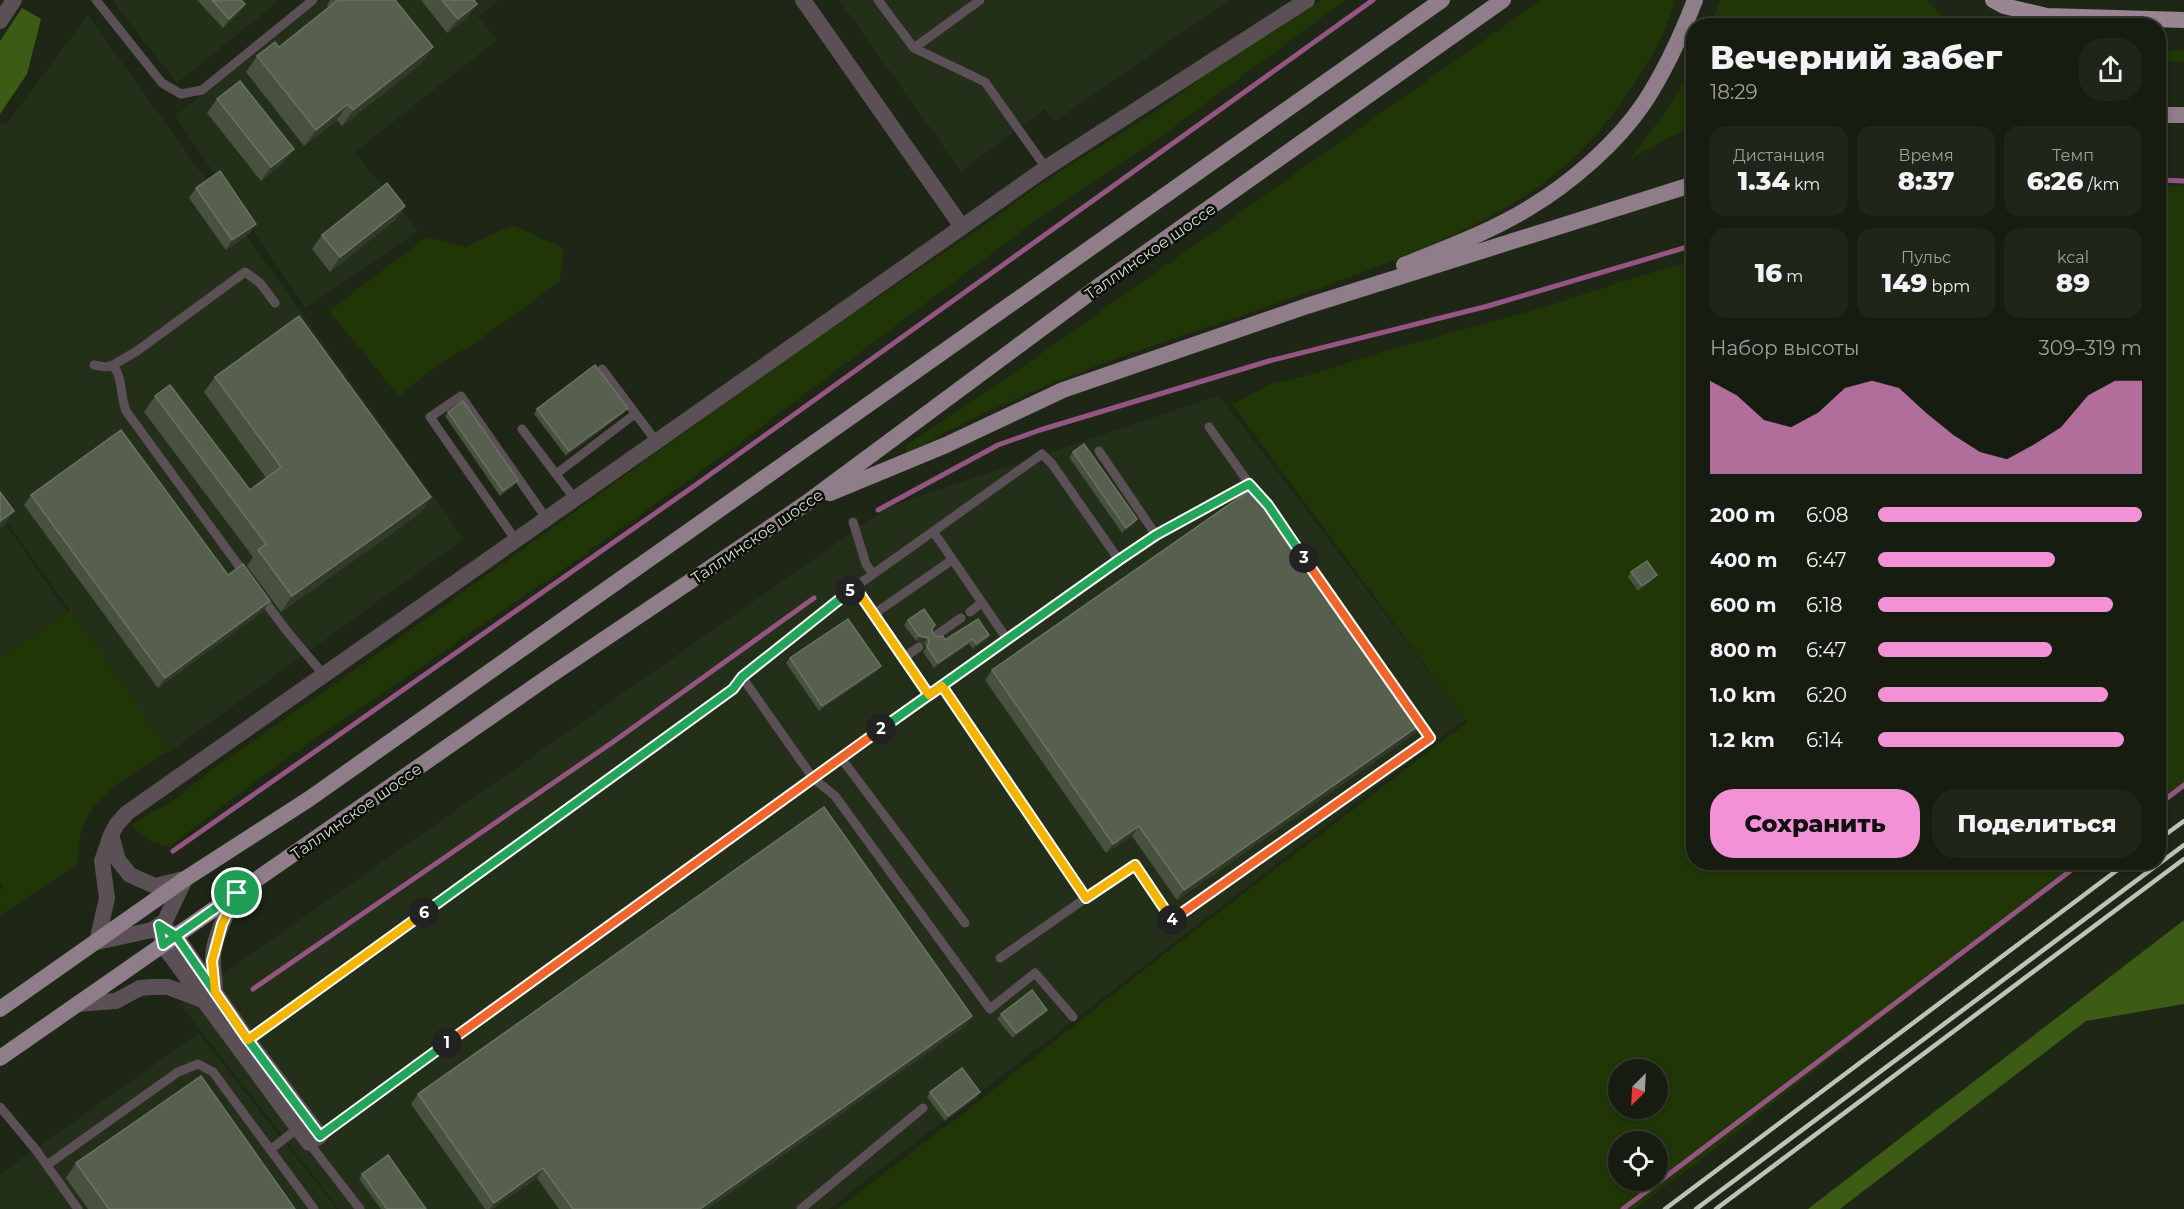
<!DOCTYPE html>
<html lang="ru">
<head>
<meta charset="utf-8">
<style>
	:root { --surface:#161c10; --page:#1f2519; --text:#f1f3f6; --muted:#9ea19f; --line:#353a30; --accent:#f391d6 }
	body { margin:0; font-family:Montserrat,sans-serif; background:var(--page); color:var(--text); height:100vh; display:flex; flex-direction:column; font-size:22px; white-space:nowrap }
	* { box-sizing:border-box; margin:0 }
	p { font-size:20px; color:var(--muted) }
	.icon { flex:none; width:33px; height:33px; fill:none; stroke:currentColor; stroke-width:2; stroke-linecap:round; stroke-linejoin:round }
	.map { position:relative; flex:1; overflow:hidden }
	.sheet { position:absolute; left:1686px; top:18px; width:480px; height:852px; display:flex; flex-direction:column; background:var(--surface); border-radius:24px; box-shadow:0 3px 9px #0003,0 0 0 2px var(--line) }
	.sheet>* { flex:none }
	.needle { width:39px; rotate:204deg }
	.buttons { position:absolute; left:1608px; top:1059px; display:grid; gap:12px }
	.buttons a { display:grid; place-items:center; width:60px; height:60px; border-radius:50%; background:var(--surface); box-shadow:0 3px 9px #0003,0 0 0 2px var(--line); font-size:30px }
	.pin { position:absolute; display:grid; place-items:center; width:51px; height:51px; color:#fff; margin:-26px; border:3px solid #fff; border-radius:50%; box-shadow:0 2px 6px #0007 }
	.km { position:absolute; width:30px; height:30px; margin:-15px; border-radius:50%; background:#222; color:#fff; font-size:16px; line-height:30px; text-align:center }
	.round { display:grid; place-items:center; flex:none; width:63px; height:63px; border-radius:24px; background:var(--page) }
	.headline { display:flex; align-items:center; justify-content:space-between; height:102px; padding:0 24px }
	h1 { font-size:33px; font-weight:800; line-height:45px }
	.stats { display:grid; grid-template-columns:repeat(3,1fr); gap:9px; height:102px; padding:6px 24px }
	.stats div { display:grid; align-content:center; border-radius:15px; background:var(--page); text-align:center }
	.stats b { font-size:26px; font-weight:800 }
	.stats small { font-size:16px; font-weight:400 }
	.stats p { font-size:16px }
	.chart { height:168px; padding:12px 24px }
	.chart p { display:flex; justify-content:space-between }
	.chart svg { width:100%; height:108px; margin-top:6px; fill:var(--accent); opacity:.7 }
	.action { display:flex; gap:12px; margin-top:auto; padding:12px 24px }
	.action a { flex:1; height:69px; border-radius:24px; background:var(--accent); color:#111; font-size:24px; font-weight:800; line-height:69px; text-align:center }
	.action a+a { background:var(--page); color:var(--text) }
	ul { padding:0 24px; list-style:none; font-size:20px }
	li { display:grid; grid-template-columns:96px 72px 1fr; align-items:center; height:45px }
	li i { height:15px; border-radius:8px; background:var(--accent) }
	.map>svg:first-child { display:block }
</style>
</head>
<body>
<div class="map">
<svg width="2184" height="1209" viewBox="0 0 2184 1209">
	<rect width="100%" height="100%" fill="#1e2615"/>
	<!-- built -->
	<path fill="#232f18" d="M112,0h168l-103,83z
		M321,0h178l-21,17 19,23 -142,112 63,79 -112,77 -131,-192z
		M839,0h390l-175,122 -9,-13 -84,62z
		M88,15l376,524 -293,212 -171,-238v-391l6,3z
		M1219,395l246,324 -636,490h-490l-159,-205 708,-497z
		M0,516l67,96 -67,46z
		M199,1033l138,176h-337v-35z"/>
	<!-- green -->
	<path fill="#213606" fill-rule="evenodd" d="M1321,0h24l-179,133 -132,89 -302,227 -151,108 -308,211 -104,79c-17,-5 -26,-8 -37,-22l13,-9 24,-12 37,-30 174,-122 419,-302 183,-123 57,-42 131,-83 45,-35 75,-46z
		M1541,0h134c-7,27 -20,52 -35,75 -28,46 -68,91 -114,120 -53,35 -112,58 -171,80 -68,26 -137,48 -206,72 -84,29 -164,62 -241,106l-4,-6 101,-68z
		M1720,0h207l22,22 8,3h-247z
		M2184,50v12l-25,-2v-9z
		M1693,65v60l-63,34c23,-30 46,-60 63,-94z
		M2159,186h25v603l-25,18z
		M512,225l52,23 -4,33 -89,65 -28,15 -44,35 -70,-85 98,-74 39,10z
		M1693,261l1,601 389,1 -41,30 -343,268 -65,48h-797l143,-109 174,-138 313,-240 -235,-318 36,-19 45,-11 75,-24 157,-43 88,-29zM1618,1070h40v38h-40zM1618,1142h40v38h-40z
		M70,610l101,141 -6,2c-30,20 -73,41 -84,79 -3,10 -1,21 -4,32l-77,52v-26l4,-3 -4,-6v-223z"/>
	<!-- forest -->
	<path fill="#3c5b14" d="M22,8l19,11 -14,55 -27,40v-73z
		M2184,920v84l-98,17 -246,188h-32z"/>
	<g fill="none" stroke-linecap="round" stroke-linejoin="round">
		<!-- stream -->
		<path stroke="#955582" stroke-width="5" d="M2158,180l26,1
			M878,510l120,-65 42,-15 229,-69 219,-55 206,-61
			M2158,805l26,-20
			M173,851l524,-367 676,-484
			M253,989l360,-247 201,-144
			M1623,1209l459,-347"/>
		<!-- service -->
		<path stroke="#5a5056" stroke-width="9" d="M96,0l66,83 19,11 21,-4 111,-90
			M878,0l36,48 71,34 61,86
			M914,48l66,-48
			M94,365l11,2 8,-2c10,13 7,31 13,46l121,166
			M113,365l24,-14 108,-79 15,11 15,20
			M602,369l54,72
			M1209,427l44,62
			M522,429l52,69
			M1099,451l57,84
			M556,474l79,-60
			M853,522l13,42 7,10
			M933,531l74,108
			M515,539l-85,-122 31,-21 85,122
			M855,587l74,108
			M260,595l26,35 37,44
			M970,612l11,-9
			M874,614l78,-54
			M935,636l26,-18
			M903,658l16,-11
			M742,677l71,101 22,18 155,213 45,-36 38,44
			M942,686l144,212 -86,60
			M841,758l124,165
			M1086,898l49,-33 37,55 258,-182 -14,-20
			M248,1040l485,-351 9,-12 113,-90 187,-133 10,10 67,96
			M0,1107l36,43 42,59
			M320,1136l384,-280 415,-296 37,-25 93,-51
			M309,1143l51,66
			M270,1150l28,-22
			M47,1165l131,-93 20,-8 15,8 101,137
			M801,1209l122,-101"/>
		<!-- minor -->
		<path stroke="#5a5056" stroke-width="16" d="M803,0l159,227
			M0,21l14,-21
			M111,835l7,25 12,15 25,11 29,-7
			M185,879l-20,42 -13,9 -55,12 10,-44 -5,-37 9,-26 6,-11 10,-11 919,-645 261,-168
			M159,925l17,11 72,104 72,96 -11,7 -146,-198z
			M215,991c0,-10 -2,-20 -2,-29 -1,-24 14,-48 24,-69
			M77,1004l39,-3 24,-13 12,-1h16l35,13"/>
		<!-- primary -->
		<path stroke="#8f7d89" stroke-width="16" d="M2158,115h26
			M1404,265c42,-17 86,-33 125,-57 42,-25 88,-65 115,-105 21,-32 37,-67 51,-103
			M830,493l116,-48 117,-55 244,-84 387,-122
			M0,1009l185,-130 124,-80 1133,-799
			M0,1058l545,-379 260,-175 298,-221 400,-283"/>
		<!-- trunk -->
		<path stroke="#9a8693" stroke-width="16" d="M1993,0l11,6 43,10 137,4"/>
		<!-- rail -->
		<path stroke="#bdc3b8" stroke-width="4.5" d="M2158,840l26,-19
			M1665,1209l463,-347
			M1696,1209l488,-364
			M1716,1209l468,-350"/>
	</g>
	<!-- wall -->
	<path fill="#48513f" d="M197,0h44l4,4 -7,10 -15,14z
		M330,0h65l38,47 -12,17 -79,62 -5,-6 -33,26 -58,-74 11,-16 22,-9 50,-39 -2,-3z
		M421,0h53l-7,18 -20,15z
		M217,99l77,50 -11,14 -22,18 -54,-68z
		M196,188l54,45 -24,17 -37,-52z
		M405,206l-10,14 -65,52 -18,-23 10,-14z
		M215,377l216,120 -11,16 -139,99 -34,-46 6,-9 -109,-145 11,-16 95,94 16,-12 -62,-86z
		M537,409l87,4 -58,43 -32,-42z
		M448,412l67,73 -15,11 -55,-80z
		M1073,452l61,72 -12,9 -53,-76z
		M31,495l197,80 42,26 -7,10 -105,77 -134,-183z
		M1631,572l22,8 -15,11 -10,-14z
		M908,620l24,9 1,5 3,3 9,3 44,-5 -3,5 -13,9 -4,-5 -35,24 -11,-16 3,-5 -2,-4 -8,-2 -12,-16z
		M790,658l91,8 -4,5 -58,40 -33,-48z
		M992,670l432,52 -7,10 -240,168 -45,-64 -26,17 -121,-173z
		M1047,1010l-3,4 -31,24 -16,-19 4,-5z
		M965,1026l-258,183h-148l-22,-31 -45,31h-7l-74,-105 7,-10z
		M930,1092h50l-3,5 -32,24 -18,-24z
		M76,1163l219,46h-207l-22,-31z
		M362,1174l64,35h-45l-22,-30z"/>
	<!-- shaded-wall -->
	<path fill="#313a28" d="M245,4l-7,10 -15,14 6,-9z
		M477,4l-10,14 -20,15 11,-14z
		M433,47l-12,17 -79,62 11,-16z
		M348,104l-11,16 -33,26 12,-16z
		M294,149l-11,14 -22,18 10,-14z
		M405,206l-10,14 -65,52 10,-15z
		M256,224l-6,9 -24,17 6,-10z
		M628,408l-4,5 -58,43 3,-5z
		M518,480l-3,5 -15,11 3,-5z
		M431,497l-11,16 -139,99 11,-16z
		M14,511l-10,15 -4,3v-8z
		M1137,519l-3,5 -12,9 4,-5z
		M1657,575l-4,5 -15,11 4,-5z
		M270,601l-7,10 -105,77 7,-10z
		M989,635l-3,5 -13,9 3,-5z
		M919,636l9,2 -4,5 -8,-2z
		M973,639l-4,5 -35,24 4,-5z
		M881,666l-4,5 -58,40 3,-5z
		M1424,722l-7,10 -240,168 7,-10z
		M1139,826l-7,10 -26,17 7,-9z
		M1047,1010l-3,4 -31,24 3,-5z
		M972,1016l-7,10 -258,183h-7z
		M980,1092l-3,5 -32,24 3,-5z
		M543,1168l-6,10 -45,31h-2l4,-6z"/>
	<!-- building -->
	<path fill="#57604e" stroke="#6a7362" stroke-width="1.5" d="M212,0h29l4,4 -16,15z
		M338,0h57l38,47 -80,63 -5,-6 -32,26 -59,-74 18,-14 4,5z
		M442,0h32l3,4 -19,15z
		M240,81l54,68 -23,18 -54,-68z
		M220,171l36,53 -24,16 -36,-52z
		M387,183l18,23 -65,51 -18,-22z
		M299,316l132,181 -139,99 -34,-46 8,-6 -111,-148 15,-11 80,105 31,-23 -66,-90z
		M595,365l33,43 -59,43 -32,-42z
		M463,401l55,79 -15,11 -55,-79z
		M121,430l107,145 15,-11 27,37 -105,77 -134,-183z
		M1084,444l53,75 -11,9 -53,-76z
		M1257,485l167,237 -240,168 -45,-64 -26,18 -121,-174z
		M0,492l14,19 -14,10z
		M1647,561l10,14 -15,11 -11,-14z
		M924,609l11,16 -3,4 1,5 3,3 7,-1 2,4 33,-21 11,16 -13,9 -3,-5 -35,24 -11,-16 2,-5 -1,-4 -9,-2 -11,-16z
		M848,619l33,47 -59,40 -32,-48z
		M824,807l148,209 -272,193h-127l-30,-41 -49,35 -76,-109z
		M1032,990l15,20 -31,23 -15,-19z
		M962,1068l18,24 -32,24 -18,-24z
		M201,1076l94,133h-186l-33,-46z
		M388,1155l38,54h-39l-25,-35z"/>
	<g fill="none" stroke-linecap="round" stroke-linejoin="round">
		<!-- split-1 casing -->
		<g stroke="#fff" stroke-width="12">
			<path id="split-1" d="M237,893l-61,43 -17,-11 4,20 13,-9 72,104 72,96 127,-93"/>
		</g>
		<!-- split-2 casing -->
		<g stroke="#fff" stroke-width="12">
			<path id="split-2" d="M447,1043l434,-314"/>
		</g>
		<!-- split-3 casing -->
		<g stroke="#fff" stroke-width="12">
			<path id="split-3" d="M881,729l238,-169 37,-25 93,-51 19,21 36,53"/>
		</g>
		<!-- split-4 casing -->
		<g stroke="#fff" stroke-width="12">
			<path id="split-4" d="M1172,920l258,-182 -126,-180"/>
		</g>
		<!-- split-5 casing -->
		<g stroke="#fff" stroke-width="12">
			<path id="split-5" d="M850,591l5,-4 74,108 13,-9 144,212 49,-33 37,55"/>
		</g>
		<!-- split-6 casing -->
		<g stroke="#fff" stroke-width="12">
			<path id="split-6" d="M424,913l309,-224 9,-12 108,-86"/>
		</g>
		<!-- split-7 casing -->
		<g stroke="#fff" stroke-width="12">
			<path id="split-7" d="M237,893l-15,31 -10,37 3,31 33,48 176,-127"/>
		</g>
		<!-- split-1 -->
		<use href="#split-1" stroke="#22a559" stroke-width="8"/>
		<!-- split-2 -->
		<use href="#split-2" stroke="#f0652b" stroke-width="8"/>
		<!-- split-3 -->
		<use href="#split-3" stroke="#22a559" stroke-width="8"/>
		<!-- split-4 -->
		<use href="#split-4" stroke="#f0652b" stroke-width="8"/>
		<!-- split-5 -->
		<use href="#split-5" stroke="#f5b400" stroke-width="8"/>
		<!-- split-6 -->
		<use href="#split-6" stroke="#22a559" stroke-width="8"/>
		<!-- split-7 -->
		<use href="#split-7" stroke="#f5b400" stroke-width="8"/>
	</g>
	<g text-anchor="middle" stroke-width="5" stroke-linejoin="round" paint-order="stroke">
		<!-- street labels -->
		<g font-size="16" fill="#d4dacf" stroke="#0a0e07">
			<text transform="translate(1150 251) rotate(-35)" y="6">Таллинское шоссе</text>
			<text transform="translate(757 536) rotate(-34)" y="6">Таллинское шоссе</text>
			<text transform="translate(356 811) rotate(-35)" y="6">Таллинское шоссе</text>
		</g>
	</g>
</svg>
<div class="buttons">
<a><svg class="needle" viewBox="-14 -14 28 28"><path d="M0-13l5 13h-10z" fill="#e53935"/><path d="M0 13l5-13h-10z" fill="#9ea19f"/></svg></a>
<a><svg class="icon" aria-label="locate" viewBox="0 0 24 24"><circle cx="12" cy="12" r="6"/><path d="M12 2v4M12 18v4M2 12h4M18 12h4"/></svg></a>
</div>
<div class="pin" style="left:237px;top:893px;background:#1e9e55"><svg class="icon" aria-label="arrive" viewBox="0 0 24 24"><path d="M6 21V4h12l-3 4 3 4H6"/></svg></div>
<b class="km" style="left:447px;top:1043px">1</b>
<b class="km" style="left:881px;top:729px">2</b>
<b class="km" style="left:1304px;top:558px">3</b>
<b class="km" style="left:1172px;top:920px">4</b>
<b class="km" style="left:850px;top:591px">5</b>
<b class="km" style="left:424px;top:913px">6</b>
<section class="sheet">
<div class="headline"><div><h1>Вечерний забег</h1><p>18:29</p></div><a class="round"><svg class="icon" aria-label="share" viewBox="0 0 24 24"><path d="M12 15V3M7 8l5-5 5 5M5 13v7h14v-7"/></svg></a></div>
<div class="stats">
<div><p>Дистанция</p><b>1.34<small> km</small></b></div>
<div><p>Время</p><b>8:37</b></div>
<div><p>Темп</p><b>6:26<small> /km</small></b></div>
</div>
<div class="stats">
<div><b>16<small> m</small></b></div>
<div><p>Пульс</p><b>149<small> bpm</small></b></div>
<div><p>kcal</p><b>89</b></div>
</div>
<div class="chart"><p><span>Набор высоты</span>309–319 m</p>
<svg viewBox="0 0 160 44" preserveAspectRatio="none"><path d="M0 44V6L10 12L20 22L30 25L40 19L50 9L60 6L70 9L80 19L90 28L100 35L110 38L120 32L130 25L140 12L150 6L160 6V44z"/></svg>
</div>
<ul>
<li><b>200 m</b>6:08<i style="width:100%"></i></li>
<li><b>400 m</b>6:47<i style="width:67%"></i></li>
<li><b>600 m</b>6:18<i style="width:89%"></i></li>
<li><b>800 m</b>6:47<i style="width:66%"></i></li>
<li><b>1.0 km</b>6:20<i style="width:87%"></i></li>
<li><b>1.2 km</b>6:14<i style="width:93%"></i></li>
</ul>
<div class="action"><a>Сохранить</a><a>Поделиться</a></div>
</section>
</div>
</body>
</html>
